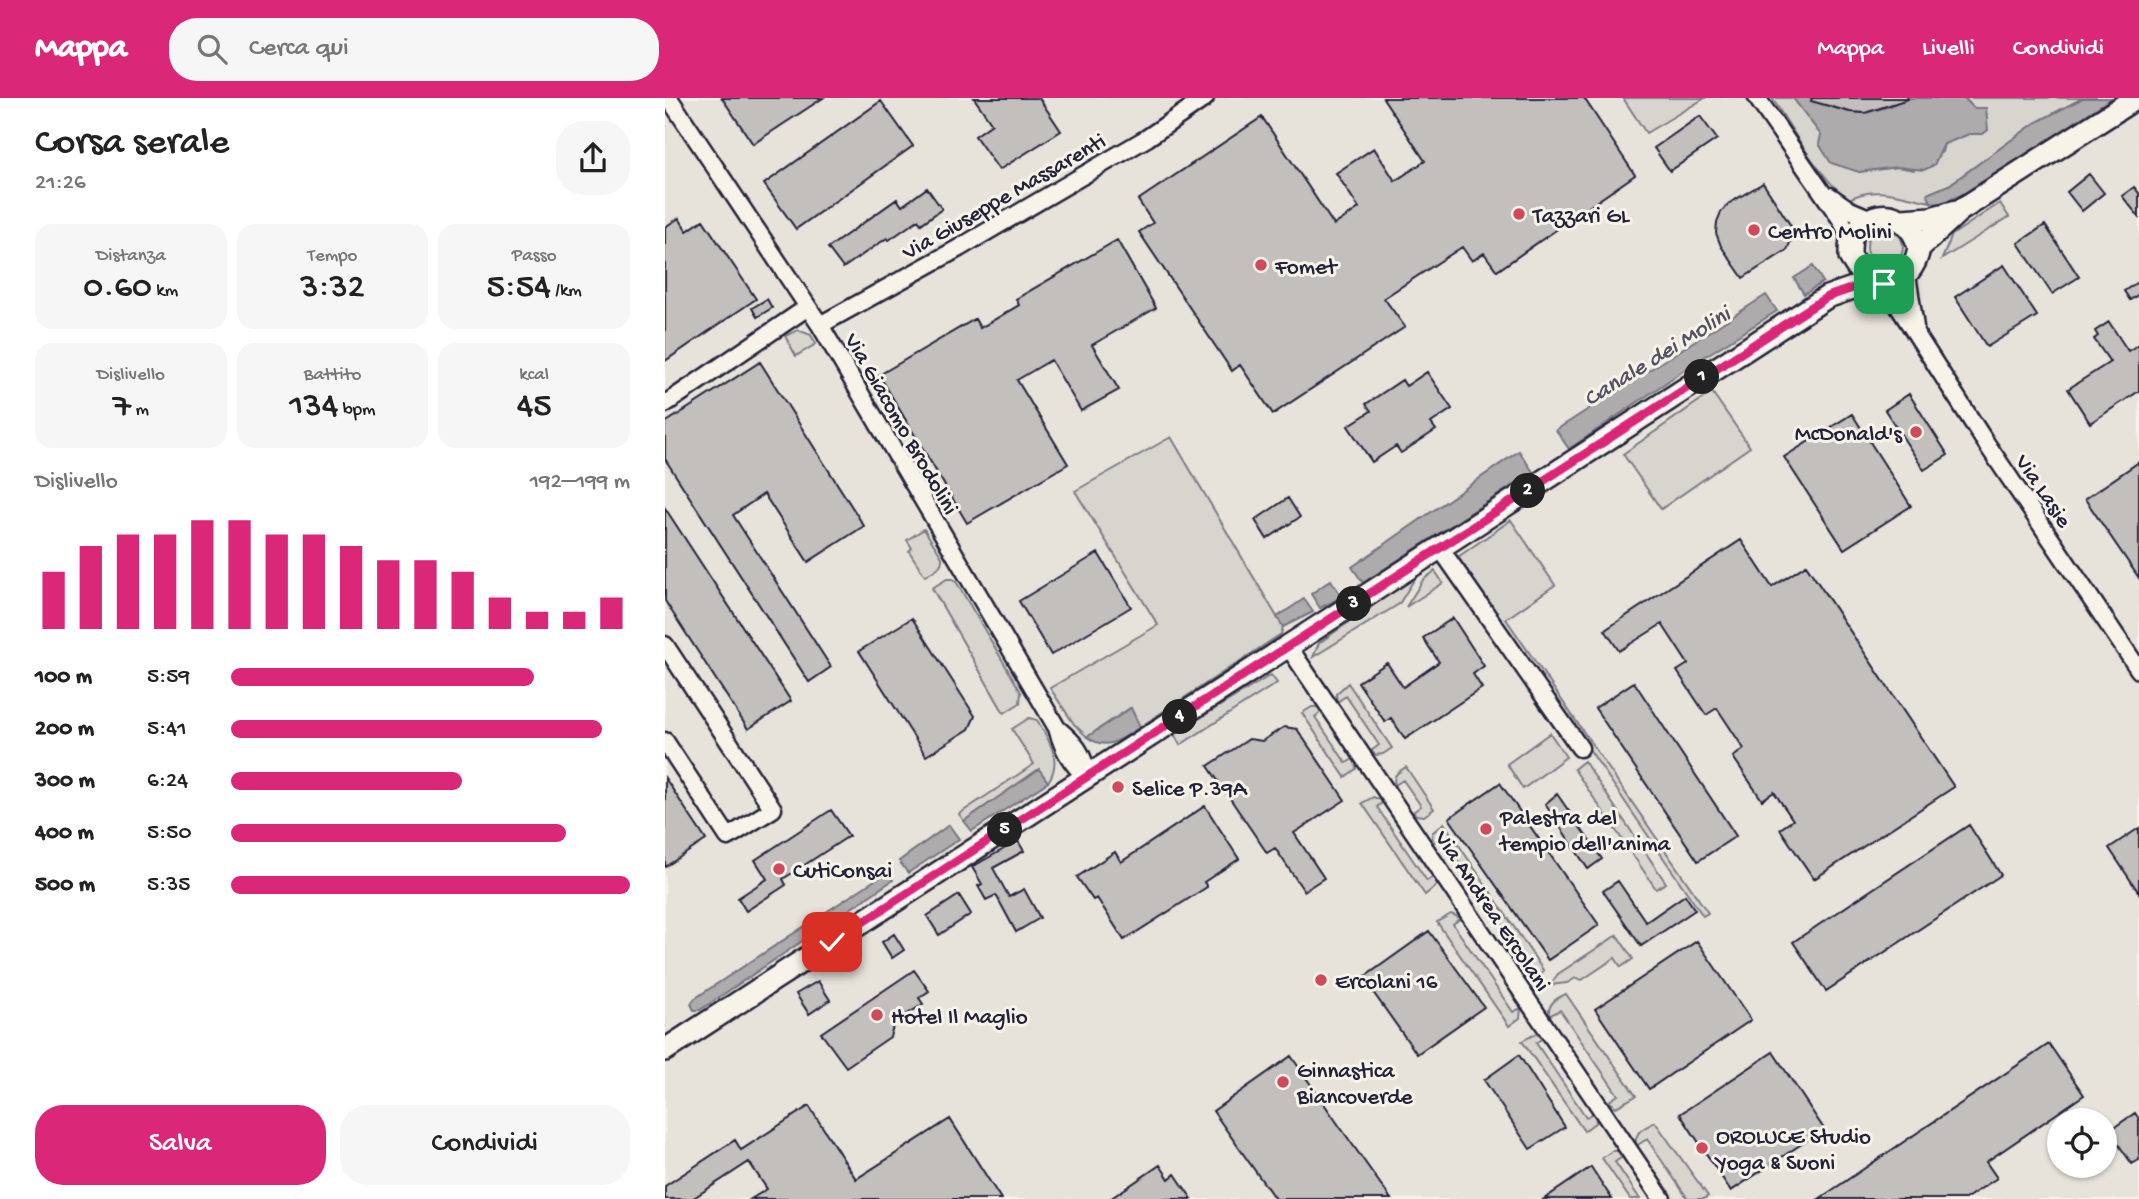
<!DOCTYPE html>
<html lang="it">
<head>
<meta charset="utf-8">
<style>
	:root { --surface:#fff; --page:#f6f6f6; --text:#222; --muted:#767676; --accent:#db2777 }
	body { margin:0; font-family:"Gochi Hand",sans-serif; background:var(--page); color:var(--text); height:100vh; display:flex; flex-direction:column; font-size:26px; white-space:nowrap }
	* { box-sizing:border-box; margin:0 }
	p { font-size:23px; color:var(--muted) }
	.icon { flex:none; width:38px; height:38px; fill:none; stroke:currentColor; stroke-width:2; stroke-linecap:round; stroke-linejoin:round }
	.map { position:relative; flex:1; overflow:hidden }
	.panel { display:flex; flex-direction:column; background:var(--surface); width:665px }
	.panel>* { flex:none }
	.buttons { position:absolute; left:1382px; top:1010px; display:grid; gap:14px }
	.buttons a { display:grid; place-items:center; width:70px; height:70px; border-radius:50%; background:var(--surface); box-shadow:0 2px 5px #0004; font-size:35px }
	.pin { position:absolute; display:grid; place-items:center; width:60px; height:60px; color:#fff; margin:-30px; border-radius:14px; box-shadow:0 4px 10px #0006 }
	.km { position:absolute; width:35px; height:35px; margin:-18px; border-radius:50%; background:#222; color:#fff; font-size:19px; line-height:35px; text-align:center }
	.round { display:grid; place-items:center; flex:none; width:74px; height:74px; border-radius:28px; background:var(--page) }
	.summary { display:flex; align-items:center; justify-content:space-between; height:119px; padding:0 35px }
	h1 { font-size:38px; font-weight:600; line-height:52px }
	.stats { display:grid; grid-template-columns:repeat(3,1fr); gap:10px; height:119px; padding:7px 35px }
	.stats div { display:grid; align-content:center; border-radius:18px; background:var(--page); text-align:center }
	.stats b { font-size:35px; font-weight:600 }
	.stats small { font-size:19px; font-weight:400 }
	.stats p { font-size:19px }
	.chart { height:196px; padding:14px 35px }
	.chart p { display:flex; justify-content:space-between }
	.chart svg { width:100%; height:126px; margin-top:7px; stroke:var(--accent); stroke-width:6 }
	.action { display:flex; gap:14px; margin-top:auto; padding:14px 35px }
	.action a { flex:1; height:80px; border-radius:28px; background:var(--accent); color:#fff; font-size:28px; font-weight:600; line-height:80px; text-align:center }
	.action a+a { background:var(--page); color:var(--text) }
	ul { padding:0 35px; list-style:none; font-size:23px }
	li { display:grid; grid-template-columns:112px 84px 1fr; align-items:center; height:52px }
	li i { height:18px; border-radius:9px; background:var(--accent) }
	header { display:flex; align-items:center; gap:42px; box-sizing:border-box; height:98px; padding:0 35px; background:var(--accent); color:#fff }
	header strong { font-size:33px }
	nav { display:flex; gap:38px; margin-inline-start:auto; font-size:24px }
	.search { width:490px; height:63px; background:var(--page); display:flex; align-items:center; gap:18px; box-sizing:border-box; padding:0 24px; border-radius:28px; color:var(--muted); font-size:26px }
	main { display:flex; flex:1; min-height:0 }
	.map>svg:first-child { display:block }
</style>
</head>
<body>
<header>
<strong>Mappa</strong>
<div class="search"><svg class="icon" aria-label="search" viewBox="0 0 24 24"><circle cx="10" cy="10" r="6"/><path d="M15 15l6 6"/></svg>Cerca qui</div>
<nav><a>Mappa</a><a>Livelli</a><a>Condividi</a></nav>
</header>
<main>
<section class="panel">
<div class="summary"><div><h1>Corsa serale</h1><p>21:26</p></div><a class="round"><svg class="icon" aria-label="share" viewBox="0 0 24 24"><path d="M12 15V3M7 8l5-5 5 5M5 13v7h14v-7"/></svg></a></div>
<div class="stats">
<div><p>Distanza</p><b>0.60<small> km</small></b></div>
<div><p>Tempo</p><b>3:32</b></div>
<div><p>Passo</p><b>5:54<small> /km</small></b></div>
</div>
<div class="stats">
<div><p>Dislivello</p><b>7<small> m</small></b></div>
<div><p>Battito</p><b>134<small> bpm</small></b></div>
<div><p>kcal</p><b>45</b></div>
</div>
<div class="chart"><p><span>Dislivello</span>192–199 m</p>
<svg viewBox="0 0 160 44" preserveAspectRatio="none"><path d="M5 44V24M15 44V15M25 44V11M35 44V11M45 44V6M55 44V6M65 44V11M75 44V11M85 44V15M95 44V20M105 44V20M115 44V24M125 44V33M135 44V38M145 44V38M155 44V33"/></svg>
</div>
<ul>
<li><b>100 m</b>5:59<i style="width:76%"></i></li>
<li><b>200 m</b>5:41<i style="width:93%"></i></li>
<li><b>300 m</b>6:24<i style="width:58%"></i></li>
<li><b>400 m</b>5:50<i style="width:84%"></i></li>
<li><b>500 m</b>5:35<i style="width:100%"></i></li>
</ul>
<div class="action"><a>Salva</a><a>Condividi</a></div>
</section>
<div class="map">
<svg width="1474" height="1101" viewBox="0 0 1474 1101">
	<rect width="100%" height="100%" fill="#f7f3e8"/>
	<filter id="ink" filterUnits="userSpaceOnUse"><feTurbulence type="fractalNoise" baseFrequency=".0143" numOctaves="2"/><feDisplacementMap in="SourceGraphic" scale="14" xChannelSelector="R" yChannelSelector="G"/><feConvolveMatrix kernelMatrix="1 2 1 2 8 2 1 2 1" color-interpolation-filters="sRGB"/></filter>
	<g filter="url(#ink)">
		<!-- built -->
		<path fill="#e7e3db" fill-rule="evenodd" d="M0,0h1474v577l-4,3 4,6v515h-1474zM1395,1022h45v46h-45z"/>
		<!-- green -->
		<path fill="#d8d5cf" stroke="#7d7c85" stroke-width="2" d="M958,0h82l-59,35z
			M1107,0h21l28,37 38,37 38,-5 17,3 28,-18 2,-8 25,-10 5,-26 -10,-10h119l-48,25 -86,62 -21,9 3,8c-27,-5 -58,-18 -83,-2 -32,-28 -53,-66 -76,-102z
			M1335,105l9,14 -67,42 10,-24z
			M1202 149a18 18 0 1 1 36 0a18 18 0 1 1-36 0Z
			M133,232l13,5 5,9 -20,12 -11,-20z
			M1047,294l38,55 -89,62 -38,-55z
			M506,339l112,190 -2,7 -141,93 -10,-19 -43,29 -13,-13 -24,-36 108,-63 -83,-134z
			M846,422l44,65 -49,34 202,294 -5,3 -245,-359z
			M259,431l18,28c1,11 -9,14 -17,19l-16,-25 3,-3 -5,-8z
			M770,473l8,12 -37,24 17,-27z
			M752,477l-18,29 -86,53 6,-14z
			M282,481h6l4,4 64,109 -1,11 -16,10 -72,-125z
			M606,577l6,8 -97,62 -6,-11z
			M683,585l44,65 -9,6 -7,1 -5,-4 8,-6 -33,-49 -9,6 -1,-8z
			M647,609h6l5,3 -8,7 31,46 9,-5 1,11 -11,8 -43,-64z
			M364,620l8,2c12,20 26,40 11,62l-9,-12 -75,51 -5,-7 75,-50 -22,-35z
			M885,635l16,24 -43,32 -16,-25z
			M919,663l82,122 -10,6 -82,-120z
			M741,669l28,42 -10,7 -8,-1 -3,-3 8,-6 -18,-26 -8,5c-3,-10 3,-13 11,-18z
			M708,699l11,4 -7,6 50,74 8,-5 2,9 -12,10 -63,-92z
			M779,725l99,147 -2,7c-7,4 -11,4 -18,-2l9,-5 -90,-133 -9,6 -1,-10z
			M786,816l10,4 -8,6 60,88 8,-4 -1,10 -11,8 -72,-104z
			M952,837l16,24 -12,8 -6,-9 -33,22 -6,-2 -9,5 -17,2 8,-11z
			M901,896l70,102 -20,11 -7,-6 9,-6 -58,-85 -11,6c-2,-12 7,-18 17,-22z
			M870,936l9,3 -8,6 50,74 9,-5 1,10 -12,9 -62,-90z
			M990,1024l53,74 -4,3h-16l-41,-60 -11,7c-2,-15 8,-18 19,-24z
			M947,1053h6l6,5 -9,6 25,37h-10l-28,-41z"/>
		<!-- water -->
		<path fill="#aeabad" stroke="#76747f" stroke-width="2" d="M1128,0h25l14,9 17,5 16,1 26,-7 12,-8h61l10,10h12l2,22 -5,4h-14l-25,10 -10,21 -10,5 -27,-3 -38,5 -28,-9 -12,-19 2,-9z
			M1418,0h29l-143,94 -30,12 -8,-2 -4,-8 22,-9 86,-62z
			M1148,168l10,16 -19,12 -10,-16z
			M1101,197l11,16 -81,51 -127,87 -13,-19z
			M854,353l14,21 -170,111 -11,-16z
			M666,482l11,17 -22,11 -9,-14z
			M639,501l9,13 -30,15 -6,-10z
			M466,610l9,19c-18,12 -33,25 -53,10z
			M374,671l9,13 -76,49 -8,-10z
			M284,727l10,14 -51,34 -9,-12z
			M222,774l6,8 -193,130h-6l-3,-6 3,-5z"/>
		<!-- building -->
		<path fill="#c2bfbd" stroke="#22223b" stroke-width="2" d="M57,0h101l-70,46z
			M309,0h65l22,33 -62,39 -24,-34 17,-12z
			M718,0h201l51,77 -138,96 -13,-18 -12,8 -10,-14 -78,51 21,29 -132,87 -33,-49 -8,6 -93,-139 14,-9 -15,-23 124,-83 72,108 25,-17 -23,-35 38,-25 21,33 30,-20z
			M1147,0h96v1l-43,14 -15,-1 -39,-11z
			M216,3l32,45 -117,83 -32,-45z
			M1035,18l17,23 -47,32 -16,-23z
			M1424,76l15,19 -22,18 -15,-19z
			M1098,85l28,43 2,9 -6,15 -44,28 -22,-32 -5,-13 1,-11 4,-10 7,-8z
			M1469,89l5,6v24l-17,-21z
			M262,90l15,21 -21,15 -3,-4 -29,20 -2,-2 -44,30 -15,-20 69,-49 5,7z
			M14,120l8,13 16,-11 53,79 -91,62v-134z
			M1380,127l34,52 -27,17 -34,-51z
			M452,142l39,68 -64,37 27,45 -38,21 -30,-51 -34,20 51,84 -101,59 -88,-148 96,-56 5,9 39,-23 -3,-6z
			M1339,167l33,51 -50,31 -32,-50z
			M1474,183v13l-9,6 -6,-9z
			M102,201l5,9 -15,9 -5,-9z
			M1444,224l19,29 11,-7v47l-49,32 -22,-34 42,-27 -16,-23 4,-3 -3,-5z
			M95,264l104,164 -56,36 -44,-68 -31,21 98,152 -22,15 -144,-223v-36z
			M762,274l25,37 -21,14 5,7 -35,23 -5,-7 -24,16 -24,-36 23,-15 -5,-7 36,-24 4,6z
			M1244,296l39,61 -24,15 -39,-60z
			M1187,316l59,92 -67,43 -60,-92z
			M1474,364v116l-54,-79z
			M623,400l12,19 -33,22 -12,-19z
			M0,410l126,193 -43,28 -83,-128z
			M1076,442l31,47 34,-22 148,222 -140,92 -34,-50 13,-9 -19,-28 -12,8 -29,-43 11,-8 -27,-41 -11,7 -29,-44 11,-7 -26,-40 -43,27 -14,-21z
			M433,455l33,54 -80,48 -32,-54z
			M247,520l63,98 -6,13 -43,27 -67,-105z
			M788,520l31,48 -11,8 9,14 -77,51 -14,-21 -6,4 -27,-40 29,-19 16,24 36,-25 -16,-24z
			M969,584l102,154 -38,25 -103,-153z
			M619,629l13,2 48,71 -51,33 30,45 -20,13 -29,-43 -8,5 -59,-87 41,-27 13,2z
			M0,680l41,62 -41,27z
			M835,685l99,142 -51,35 -99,-142z
			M892,696l45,65 -14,10 -43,-65z
			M540,708l34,53 -35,23 3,5 -83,53 -27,-42 -4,2 -16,-23 38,-25 6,10z
			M166,712l18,26 -66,43 3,6 -40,26 -8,-13 29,-19 -12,-19z
			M1304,727l32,50 -175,116 -33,-49z
			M1474,730v65l-30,-45z
			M353,743l6,10 -31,17 16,29 15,-8 16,29 -24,14 -20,-37 -10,5 -8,-14 4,-2 -10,-17z
			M953,783l28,41 39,-27 10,15 -54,36 -38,-55z
			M294,797l12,19 -32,21 -12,-19z
			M764,833l55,76 -67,47 -54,-76z
			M229,836l10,16 -12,8 -10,-16z
			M1032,843l54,79 -102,69 -54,-80z
			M249,872l15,21 -10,7 4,6 -29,19 -4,14 -44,30 -25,-34z
			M153,883l12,19 -21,14 -13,-20z
			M1384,946l35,51 -98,67 11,16 -32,21h-146z
			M1108,954l51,77 -93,62 -51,-77z
			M854,957l46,72 -35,22 -46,-69z
			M626,958l47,68 53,75h-116l-62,-88z
			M144,1008l47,73 94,-60 51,80h-250l16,-10 -18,-27 -57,37h-27v-13l70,-46 6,10z
			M1470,1015l4,6v41l-7,4 -23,-33z
			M495,1067l9,14 6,-5 17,25h-82z
			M926,1069l21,32h-68z"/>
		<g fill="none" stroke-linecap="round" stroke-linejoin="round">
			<!-- minor casing -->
			<g stroke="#22223b" stroke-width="21">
				<path id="minor" d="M4,0l151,227 237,403c6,21 13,34 29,49
					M1092,0l83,120 11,21
					M1165,98l20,14 19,8
					M1242,177l8,52
					M1219,186l100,156 155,230
					M155,227l139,-77 188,-110 58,-40
					M0,306l143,-97
					M775,450l140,200
					M0,547l108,164 -45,28 -63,-96
					M623,548l374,553
					M392,630c19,16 25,23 31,48"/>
			</g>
			<!-- major casing -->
			<g stroke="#22223b" stroke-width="26">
				<path id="major" d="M1237,122l29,-2 26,-7
					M1254,150c-7,-29 -35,-44 -58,-22 -4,4 -9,8 -10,14 -1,5 -1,11 -1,17 4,5 8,13 13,18 24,23 52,0 56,-27l40,-37 177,-113
					M0,952l1162,-753 46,-16"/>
			</g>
			<!-- minor -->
			<use href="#minor" stroke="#f7f3e8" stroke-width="16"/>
			<!-- major -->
			<use href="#major" stroke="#f7f3e8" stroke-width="21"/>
		</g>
	</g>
	<g fill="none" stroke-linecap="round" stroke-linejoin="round" filter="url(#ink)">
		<!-- route casing -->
		<g stroke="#fff" stroke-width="14">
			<path id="route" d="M167,844l995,-645 46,-16 11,3"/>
		</g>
		<!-- route -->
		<use href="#route" stroke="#db2777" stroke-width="9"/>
	</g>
	<!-- markers -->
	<g fill="#d1495b" stroke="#f7f3e8" stroke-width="2.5">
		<circle cx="854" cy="116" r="7"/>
		<circle cx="1089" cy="132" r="7"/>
		<circle cx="596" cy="167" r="7"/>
		<circle cx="1251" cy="334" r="7"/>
		<circle cx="453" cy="689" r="7"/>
		<circle cx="821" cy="731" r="7"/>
		<circle cx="114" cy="771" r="7"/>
		<circle cx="656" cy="882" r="7"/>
		<circle cx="212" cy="917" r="7"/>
		<circle cx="618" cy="984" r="7"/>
		<circle cx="1037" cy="1050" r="7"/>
	</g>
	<g text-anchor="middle" stroke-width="6" stroke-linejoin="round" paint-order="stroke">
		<!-- street labels -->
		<g font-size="23" fill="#22223b" stroke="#f7f3e8">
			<text transform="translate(338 97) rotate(-30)" y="8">Via Giuseppe Massarenti</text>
			<text transform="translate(238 325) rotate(60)" y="8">Via Giacomo Brodolini</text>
			<text transform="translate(1380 392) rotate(56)" y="8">Via Lasie</text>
			<text transform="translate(829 812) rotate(56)" y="8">Via Andrea Ercolani</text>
		</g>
		<!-- poi labels -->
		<g font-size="23" fill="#22223b" stroke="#f7f3e8" text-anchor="start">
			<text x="868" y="124">Tazzari GL</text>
			<text x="1103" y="140">Centro Molini</text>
			<text x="610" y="175">Fomet</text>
			<text x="1237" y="342" text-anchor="end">McDonald's</text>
			<text x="467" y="697">Selice P.39A</text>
			<text x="835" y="726">Palestra del<tspan x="835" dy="26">tempio dell'anima</tspan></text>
			<text x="128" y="779">CutiConsai</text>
			<text x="670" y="890">Ercolani 16</text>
			<text x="226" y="925">Hotel Il Maglio</text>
			<text x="632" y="979">Ginnastica<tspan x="632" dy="26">Biancoverde</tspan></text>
			<text x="1051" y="1045">OROLUCE Studio<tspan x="1051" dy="26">Yoga &amp; Suoni</tspan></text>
		</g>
		<!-- water labels -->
		<g font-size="24" font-style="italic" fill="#535263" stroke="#f7f3e8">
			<text transform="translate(991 257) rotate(-32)" y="8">Canale dei Molini</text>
		</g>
	</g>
</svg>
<div class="buttons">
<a><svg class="icon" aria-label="locate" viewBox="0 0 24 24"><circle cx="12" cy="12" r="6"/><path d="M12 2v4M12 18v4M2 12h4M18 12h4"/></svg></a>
</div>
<div class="pin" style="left:1219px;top:186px;background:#1e9e55"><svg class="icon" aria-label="arrive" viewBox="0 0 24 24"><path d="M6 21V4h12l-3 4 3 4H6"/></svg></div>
<div class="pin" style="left:167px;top:844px;background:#d93025"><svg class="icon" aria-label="check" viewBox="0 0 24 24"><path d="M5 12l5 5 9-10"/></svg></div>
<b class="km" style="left:1037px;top:279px">1</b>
<b class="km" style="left:863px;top:393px">2</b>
<b class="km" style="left:689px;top:506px">3</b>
<b class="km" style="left:515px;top:619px">4</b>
<b class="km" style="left:340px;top:732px">5</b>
</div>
</main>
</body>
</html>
